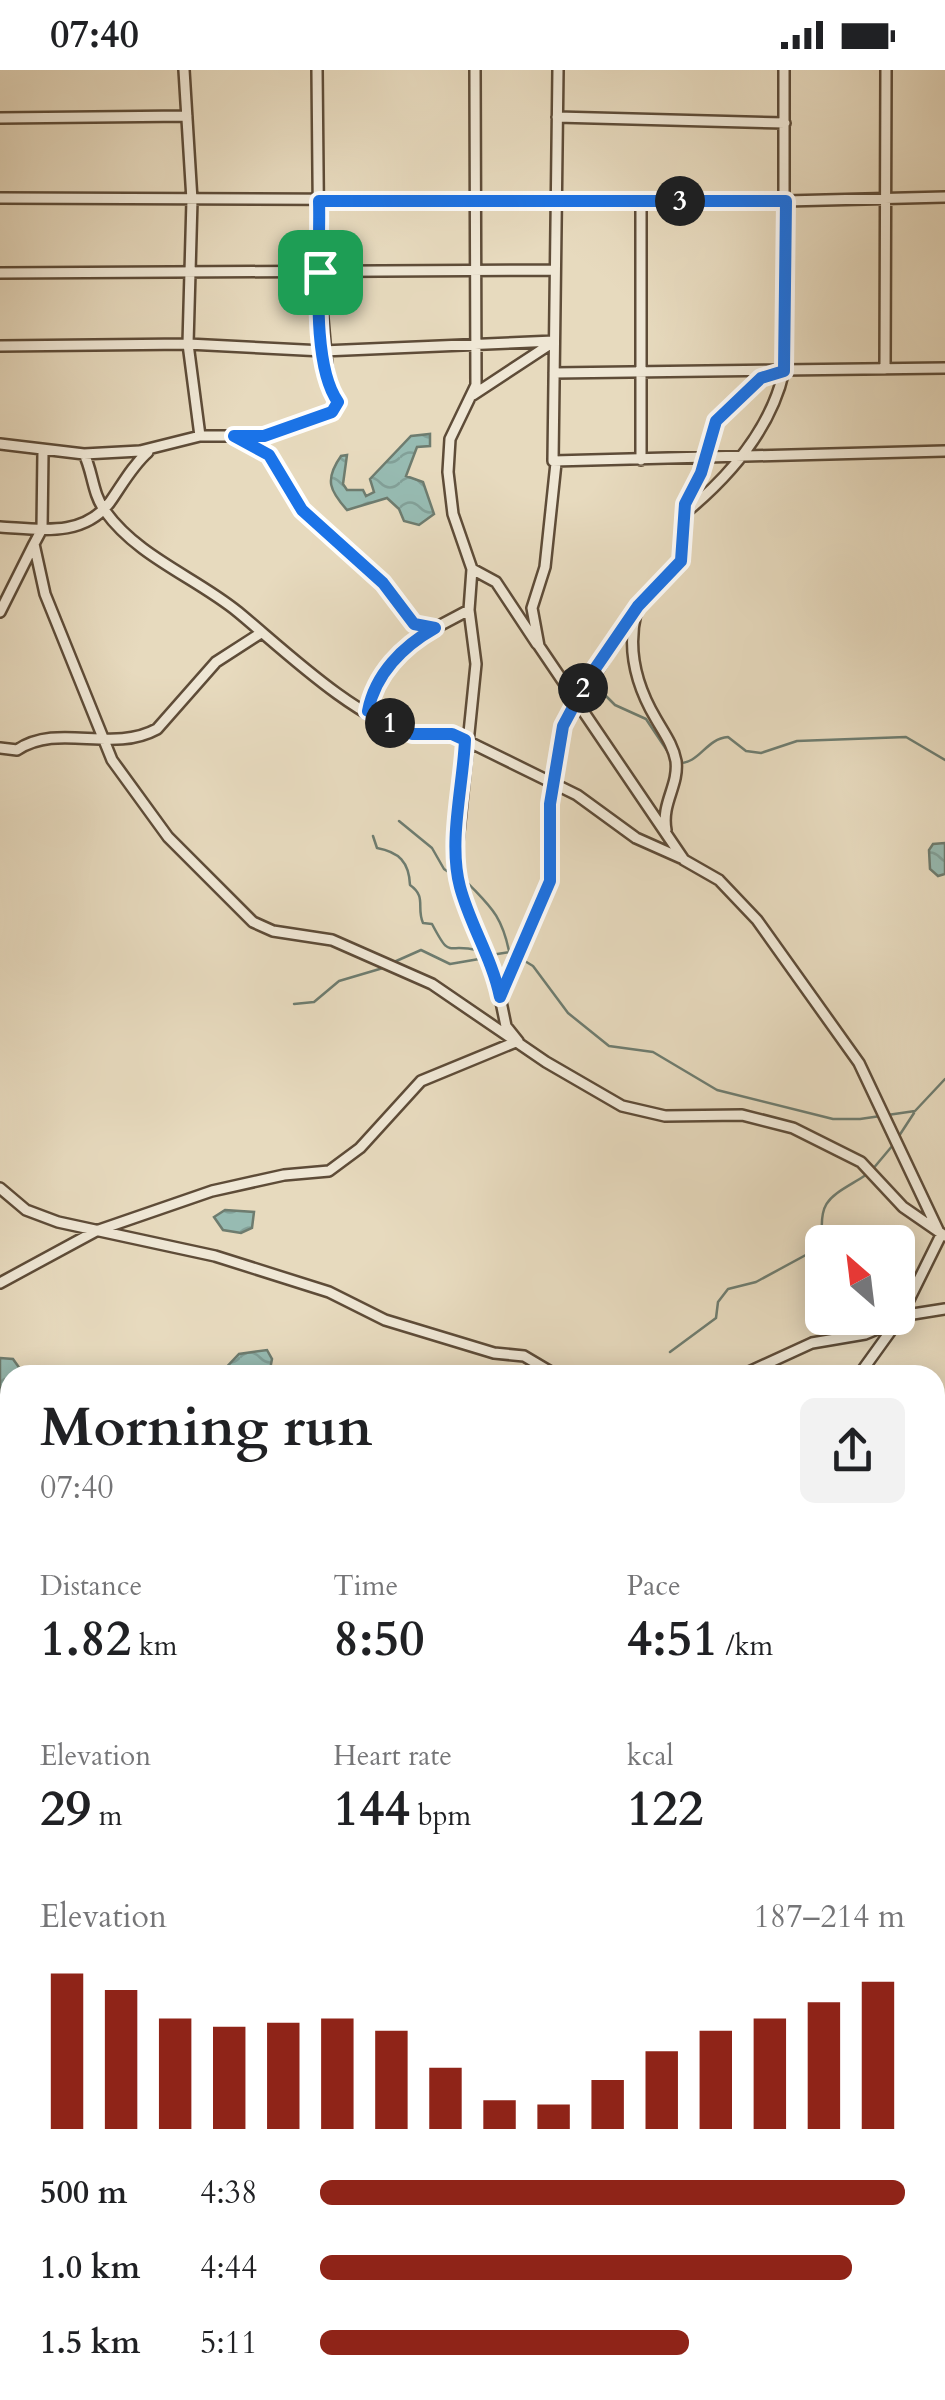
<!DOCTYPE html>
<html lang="en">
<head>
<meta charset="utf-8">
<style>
	:root { --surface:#fff; --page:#f2f2f2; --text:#202124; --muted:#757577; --accent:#8f2418 }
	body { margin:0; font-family:Cardo,serif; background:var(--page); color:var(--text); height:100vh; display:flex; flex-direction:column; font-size:38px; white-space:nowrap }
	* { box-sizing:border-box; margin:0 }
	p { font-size:32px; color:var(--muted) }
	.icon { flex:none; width:55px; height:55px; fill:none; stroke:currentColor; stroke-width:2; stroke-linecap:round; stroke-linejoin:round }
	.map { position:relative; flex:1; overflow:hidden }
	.panel { position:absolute; left:0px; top:1295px; width:945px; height:1035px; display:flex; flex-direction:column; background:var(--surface); border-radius:30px 30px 0 0; box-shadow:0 5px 25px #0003 }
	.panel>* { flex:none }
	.needle { width:65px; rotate:332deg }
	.fabs { position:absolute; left:805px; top:1155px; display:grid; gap:20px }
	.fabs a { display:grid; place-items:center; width:110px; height:110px; border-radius:15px; background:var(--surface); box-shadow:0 5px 25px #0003; font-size:50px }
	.pin { position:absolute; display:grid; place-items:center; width:85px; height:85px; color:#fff; margin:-42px; border-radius:20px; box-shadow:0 5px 15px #0006 }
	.km { position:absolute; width:50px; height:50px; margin:-25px; border-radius:50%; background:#222; color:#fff; font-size:28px; line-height:50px; text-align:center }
	.round { display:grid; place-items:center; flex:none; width:105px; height:105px; border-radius:15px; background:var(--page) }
	.overview { display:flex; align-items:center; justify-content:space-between; height:170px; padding:0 40px }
	h1 { font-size:55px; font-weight:600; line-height:75px }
	.stats { display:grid; grid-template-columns:repeat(3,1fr); gap:15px; height:170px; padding:10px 40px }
	.stats div { display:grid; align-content:center }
	.stats b { font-size:50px; font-weight:600 }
	.stats small { font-size:28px; font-weight:400 }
	.stats p { font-size:28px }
	.chart { height:280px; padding:20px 40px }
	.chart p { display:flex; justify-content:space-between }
	.chart svg { width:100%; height:180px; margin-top:10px; stroke:var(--accent); stroke-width:6 }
	ul { padding:0 40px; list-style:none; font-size:32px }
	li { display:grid; grid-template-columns:160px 120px 1fr; align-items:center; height:75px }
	li i { height:25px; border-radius:12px; background:var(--accent) }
	.status { display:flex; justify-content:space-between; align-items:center; height:70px; padding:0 50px; background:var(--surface); direction:ltr }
	.status svg { height:28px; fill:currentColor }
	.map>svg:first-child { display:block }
</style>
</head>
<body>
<div class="status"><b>07:40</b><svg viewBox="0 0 49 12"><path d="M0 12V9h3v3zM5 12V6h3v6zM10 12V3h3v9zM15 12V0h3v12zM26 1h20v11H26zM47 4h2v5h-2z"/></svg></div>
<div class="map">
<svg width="945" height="2330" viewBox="0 0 945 2330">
	<defs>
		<pattern id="water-waves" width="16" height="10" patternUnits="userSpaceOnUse" patternTransform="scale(2.5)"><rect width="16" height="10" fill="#97bbb2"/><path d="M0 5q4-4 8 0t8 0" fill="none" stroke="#82a098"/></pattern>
	</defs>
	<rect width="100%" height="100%" fill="#e7dabe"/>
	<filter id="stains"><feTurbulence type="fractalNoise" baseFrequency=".002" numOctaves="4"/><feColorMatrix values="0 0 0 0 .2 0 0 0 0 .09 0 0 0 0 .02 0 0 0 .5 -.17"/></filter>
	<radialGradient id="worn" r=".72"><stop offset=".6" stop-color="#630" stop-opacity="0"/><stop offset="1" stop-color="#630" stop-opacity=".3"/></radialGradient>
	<!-- grass -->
	<path fill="#b5c092" stroke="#726e4e" stroke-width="2.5" d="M945,1498v40l-10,3v-40z
		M945,1878v47l-10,6v-46z"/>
	<!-- water -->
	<path fill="url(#water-waves)" stroke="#6e7c6f" stroke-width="2.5" d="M430,364v12l-13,1 -11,29 17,6 11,32 -15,11 -15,-4 -5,-12 -12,-11 -40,12c-17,-19 -23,-30 -6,-54l6,-1 -4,29 4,6h16l3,6 8,-4 -4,-13 41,-43z
		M945,773v31l-7,2 -8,-7 -1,-19 4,-6z
		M225,1140l29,2 -2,16 -11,5 -18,-3 -9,-13z
		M267,1280l5,9 -3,16h-50l20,-21z
		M0,1288l13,1 10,14 -13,2v21l-10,-1z"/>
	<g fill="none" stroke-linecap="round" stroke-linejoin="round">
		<!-- stream -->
		<path stroke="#6e7c6f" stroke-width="2.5" d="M596,616l19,19 31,14 26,39
			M678,693c22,1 27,-24 50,-26l18,14 15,2 36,-12 109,-4 39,23
			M399,751l33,27 12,21 9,6
			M373,766l4,12c22,4 32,14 33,37 17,12 6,22 13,38l9,1c19,36 13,19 45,26l7,7
			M465,810c24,26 36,33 44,71
			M491,885l19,-3 23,14 35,47 41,33 44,6 64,38 116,29h27l55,-8 30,-32
			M394,892l27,-12 29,14 35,-6
			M294,934l20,-2 25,-21 44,-13
			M897,1069l17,-26
			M872,1100l21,-25
			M670,1282l46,-34 2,-16 10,-13 28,-7 59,-32 8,-8c-6,-44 8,-45 43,-67
			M0,2225l10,-2"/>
		<!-- street casing -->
		<g stroke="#5e4c38" stroke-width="14">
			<path id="street" d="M184,0l8,130 -4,144 12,92
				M475,0l1,315 -26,54 -2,33 5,42 19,55 -3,41 7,54 -20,197c7,48 34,89 44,136
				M558,0l-5,391 392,-10
				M557,47l228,6
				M0,48l187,-2
				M0,128l786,3 159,-4
				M0,203l555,-3
				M0,276l188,-2 135,7 231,-10
				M885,299l1,-299
				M554,303l391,-5
				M473,325l79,-52
				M242,369l27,16 32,55 82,73 31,40 21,5 34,-18
				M0,374l84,10 56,-3 60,-15h64l68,-25 6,-9 -9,-13 -10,-117 -2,-202
				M43,382l-1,77 -8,15 11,50 67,166 56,77 85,85 20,9 59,9 100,44 114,78 76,44 43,10 77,-1 51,13 68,34 42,45 42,29
				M84,384c9,18 8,39 21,57 33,46 90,66 133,101 46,38 116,106 175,122 17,5 34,-1 52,6l112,55 59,43 45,20
				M641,390v-259
				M556,393l-11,104 -13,41 7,38 145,214 35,20 38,40 102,143 79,167
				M685,443c45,-37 86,-84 99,-142v-301
				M0,457c39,2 83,11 110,-25 12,-17 22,-36 38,-50
				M472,499l24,13 41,62
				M0,542l34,-68
				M636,543c-9,37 1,74 20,106 8,14 17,26 20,42 3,25 -15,42 -10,69
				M368,641c7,-36 34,-64 64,-81
				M0,678l17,2c42,-28 94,4 140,-21l59,-67 45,-29
				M0,1118l26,22 32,12 157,34 114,36 56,28 109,33 30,3 27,16 24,3
				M0,1213l96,-52 116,-40 72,-16 45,-4 31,-23 61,-67 97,-40 -12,-15 -6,-29 50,-116v-77l13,-78 75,-120 43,-45 4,-57 16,-31 15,-52 45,-43 23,-7
				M742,1305l70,-32 53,-9 48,-20 32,-5
				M859,1305l41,-57 41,-83
				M935,1449l10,4
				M935,1466l10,-5
				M935,1954l10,-6
				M935,2010l10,-5
				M0,2104l10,-5
				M935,2144l10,-6
				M935,2230l10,-7
				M583,2320l7,10
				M841,2320l6,10
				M345,2330l18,-10"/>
		</g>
		<!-- highway casing -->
		<g stroke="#301d0b" stroke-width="20">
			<path id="highway" d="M923,2330l22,-15"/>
		</g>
		<!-- street -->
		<use href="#street" stroke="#efe7d5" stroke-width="9"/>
		<!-- highway -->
		<use href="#highway" stroke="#e4bd7f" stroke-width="15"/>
	</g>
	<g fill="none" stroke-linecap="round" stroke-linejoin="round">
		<!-- route casing -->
		<g stroke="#fff" stroke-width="20">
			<path id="route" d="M319,131h467l-2,170 -23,7 -45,43 -15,52 -16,31 -4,57 -43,45 -50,73 -25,47 -13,78v77l-50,116c-8,-39 -30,-72 -40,-110 -12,-45 3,-101 5,-147l-13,-6h-40l-44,-23c7,-37 35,-65 67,-83l-21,-4 -31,-41 -81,-73 -33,-55 -35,-19h30l68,-24 6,-10c-29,-40 -17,-150 -19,-201z"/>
		</g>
		<!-- route -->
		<use href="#route" stroke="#1a73e8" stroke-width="12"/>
	</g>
	<rect width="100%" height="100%" filter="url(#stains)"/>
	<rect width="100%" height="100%" fill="url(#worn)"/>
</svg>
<div class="fabs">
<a><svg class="needle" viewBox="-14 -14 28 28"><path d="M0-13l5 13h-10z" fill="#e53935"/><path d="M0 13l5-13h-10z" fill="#757577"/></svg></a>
</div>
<div class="pin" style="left:320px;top:202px;background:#1e9e55"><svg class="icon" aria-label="arrive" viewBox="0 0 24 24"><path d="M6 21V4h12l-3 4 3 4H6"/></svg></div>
<b class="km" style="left:390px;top:653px">1</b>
<b class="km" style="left:583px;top:618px">2</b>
<b class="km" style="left:680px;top:131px">3</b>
<section class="panel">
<div class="overview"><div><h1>Morning run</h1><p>07:40</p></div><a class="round"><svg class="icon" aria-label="share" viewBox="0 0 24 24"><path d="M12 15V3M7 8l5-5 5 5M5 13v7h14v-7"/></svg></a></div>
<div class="stats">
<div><p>Distance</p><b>1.82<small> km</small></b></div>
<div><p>Time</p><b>8:50</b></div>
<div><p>Pace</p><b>4:51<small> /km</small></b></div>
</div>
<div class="stats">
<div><p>Elevation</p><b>29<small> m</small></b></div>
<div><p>Heart rate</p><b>144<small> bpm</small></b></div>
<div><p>kcal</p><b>122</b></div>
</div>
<div class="chart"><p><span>Elevation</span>187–214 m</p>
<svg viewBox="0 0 160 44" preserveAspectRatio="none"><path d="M5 44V6M15 44V10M25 44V17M35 44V19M45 44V18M55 44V17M65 44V20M75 44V29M85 44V37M95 44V38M105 44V32M115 44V25M125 44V20M135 44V17M145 44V13M155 44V8"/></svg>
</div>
<ul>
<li><b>500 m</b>4:38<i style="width:100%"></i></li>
<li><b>1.0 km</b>4:44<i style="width:91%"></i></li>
<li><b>1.5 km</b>5:11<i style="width:63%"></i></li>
</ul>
</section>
</div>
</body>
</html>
